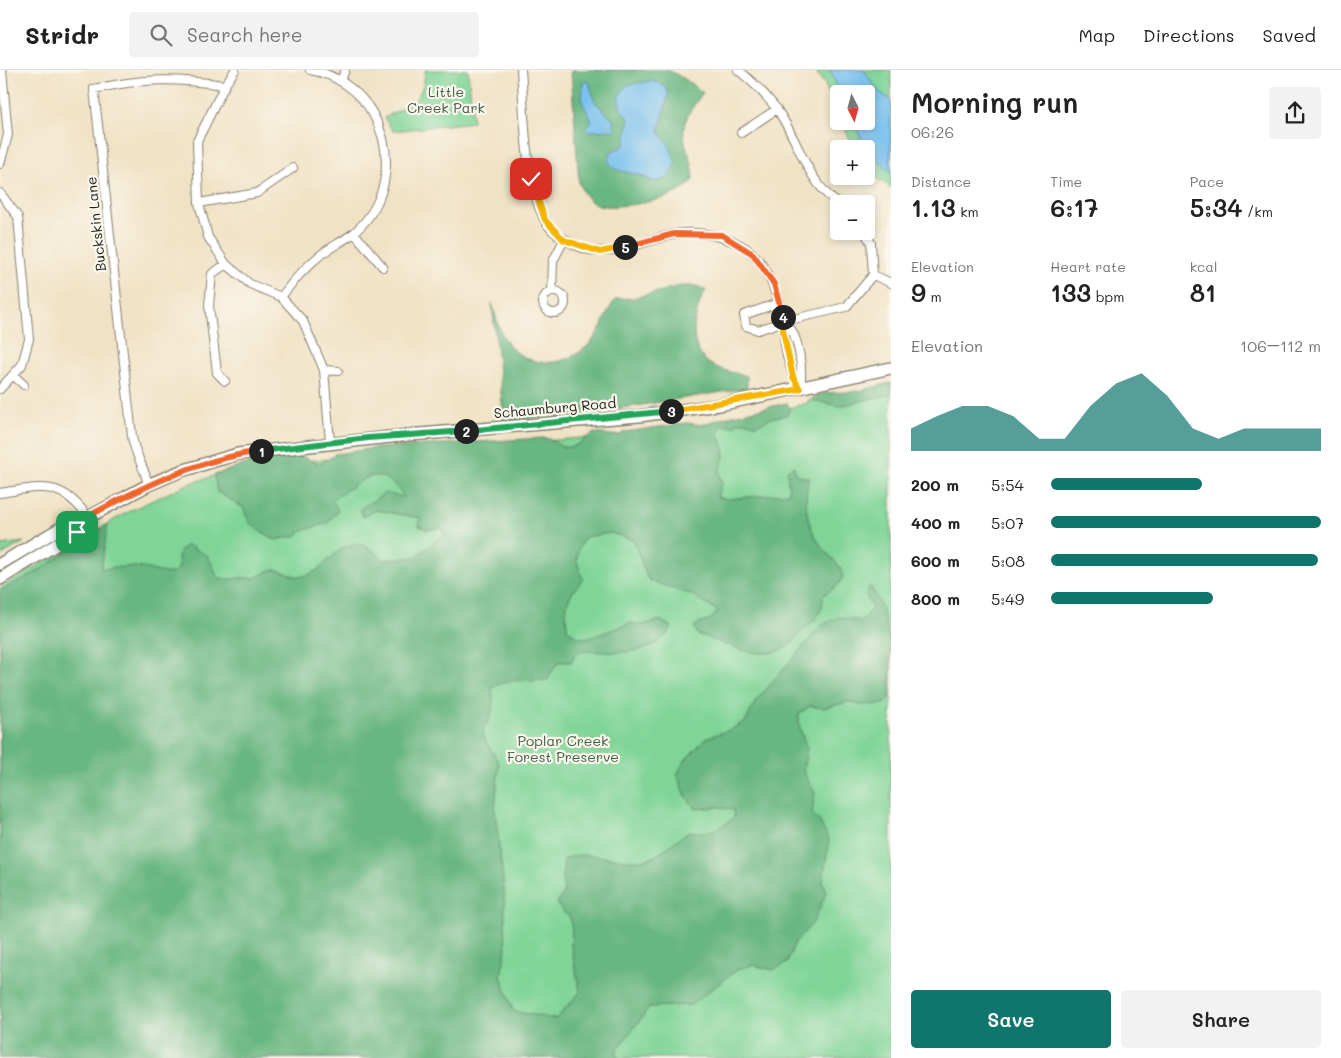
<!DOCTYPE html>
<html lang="en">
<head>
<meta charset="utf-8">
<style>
	:root { --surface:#fff; --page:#f2f2f2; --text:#222; --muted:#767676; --line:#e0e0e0; --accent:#0f766e }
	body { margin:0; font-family:Mali,sans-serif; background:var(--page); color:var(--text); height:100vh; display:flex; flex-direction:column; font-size:19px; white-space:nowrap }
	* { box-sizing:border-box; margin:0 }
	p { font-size:16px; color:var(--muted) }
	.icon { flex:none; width:28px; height:28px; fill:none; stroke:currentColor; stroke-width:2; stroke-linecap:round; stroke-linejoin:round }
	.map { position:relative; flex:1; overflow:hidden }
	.details { display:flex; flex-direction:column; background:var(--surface); width:450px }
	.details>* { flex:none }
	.needle { width:32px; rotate:174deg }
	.controls { position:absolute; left:830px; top:15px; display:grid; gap:10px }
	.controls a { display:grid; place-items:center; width:45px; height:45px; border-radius:5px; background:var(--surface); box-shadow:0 2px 8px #0003; font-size:25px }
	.pin { position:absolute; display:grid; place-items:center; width:42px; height:42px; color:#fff; margin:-21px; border-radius:10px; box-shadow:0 2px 8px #0006 }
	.km { position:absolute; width:25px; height:25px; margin:-12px; border-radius:50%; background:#222; color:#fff; font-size:14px; line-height:25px; text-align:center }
	.round { display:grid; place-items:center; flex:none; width:52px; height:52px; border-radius:5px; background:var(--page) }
	.overview { display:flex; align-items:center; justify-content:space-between; height:85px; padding:0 20px }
	h1 { font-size:28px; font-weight:600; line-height:38px }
	.figures { display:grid; grid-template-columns:repeat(3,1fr); gap:8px; height:85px; padding:5px 20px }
	.figures div { display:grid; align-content:center }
	.figures b { font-size:25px; font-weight:600 }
	.figures small { font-size:14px; font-weight:400 }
	.figures p { font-size:14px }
	.chart { height:140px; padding:10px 20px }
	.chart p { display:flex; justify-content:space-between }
	.chart svg { width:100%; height:90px; margin-top:5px; fill:var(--accent); opacity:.7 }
	.primary-button { display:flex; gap:10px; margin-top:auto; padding:10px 20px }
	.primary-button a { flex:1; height:58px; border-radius:5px; background:var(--accent); color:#fff; font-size:20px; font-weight:600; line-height:58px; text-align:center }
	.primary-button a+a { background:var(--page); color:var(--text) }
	ul { padding:0 20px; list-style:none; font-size:16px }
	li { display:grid; grid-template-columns:80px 60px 1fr; align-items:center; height:38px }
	li i { height:12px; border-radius:6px; background:var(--accent) }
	header { display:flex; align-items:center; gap:30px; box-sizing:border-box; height:70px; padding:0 25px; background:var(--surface); border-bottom:1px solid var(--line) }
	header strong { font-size:24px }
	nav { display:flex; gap:28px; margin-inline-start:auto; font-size:18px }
	.search { width:350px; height:45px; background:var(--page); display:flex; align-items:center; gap:12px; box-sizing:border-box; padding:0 18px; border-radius:5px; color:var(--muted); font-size:19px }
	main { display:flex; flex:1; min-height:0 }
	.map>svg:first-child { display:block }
</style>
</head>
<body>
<header>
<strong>Stridr</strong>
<div class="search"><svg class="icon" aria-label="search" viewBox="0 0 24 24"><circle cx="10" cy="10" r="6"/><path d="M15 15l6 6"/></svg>Search here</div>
<nav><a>Map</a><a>Directions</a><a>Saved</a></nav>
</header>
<main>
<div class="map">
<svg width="891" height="988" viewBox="0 0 891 988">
	<rect width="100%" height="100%" fill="#fbf7ec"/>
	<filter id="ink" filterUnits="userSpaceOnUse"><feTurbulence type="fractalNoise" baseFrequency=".02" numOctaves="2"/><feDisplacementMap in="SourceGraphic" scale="10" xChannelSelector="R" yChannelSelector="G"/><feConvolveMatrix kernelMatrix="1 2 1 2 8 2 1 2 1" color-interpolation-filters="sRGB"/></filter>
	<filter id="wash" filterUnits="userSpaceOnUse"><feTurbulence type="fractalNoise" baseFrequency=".0096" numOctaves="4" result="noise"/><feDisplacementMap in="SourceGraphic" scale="20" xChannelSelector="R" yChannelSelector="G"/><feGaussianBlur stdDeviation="1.12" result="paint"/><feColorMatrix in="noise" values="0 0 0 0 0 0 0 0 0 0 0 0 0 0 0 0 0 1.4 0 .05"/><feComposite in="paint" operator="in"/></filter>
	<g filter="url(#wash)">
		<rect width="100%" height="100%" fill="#f0e2c5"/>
		<!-- green -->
		<path fill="#7fd497" stroke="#4e785a" d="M425,0h43l5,52 -80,9 -9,-13c25,-14 40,-16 41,-48z
			M815,0h76v118c-19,-14 -25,-14 -25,-39h-11l-14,-28h25v-27h-27v23l-14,-32z
			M891,313v675h-891v-470l129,-77 59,-27 57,-18 419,-35 124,-23 20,-5v-3l10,1z
			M24,472l-24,14v-11z"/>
		<!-- forest -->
		<path fill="#67b680" stroke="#42694e" d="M571,0h97l17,9 18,14c-16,21 -25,32 -15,59 3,8 6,17 5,26 -4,21 -77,32 -95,27 -11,-4 -15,-12 -19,-22z
			M681,216h15l10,4c-13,23 -21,60 7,76 11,5 22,7 34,10v12l-118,19 -125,15 -12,-119c4,13 8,32 17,42 22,26 62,21 82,-3 12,-13 14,-30 25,-43l17,-1z
			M891,313v11l-51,12 -29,-6c11,-10 28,-7 41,-8 13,-2 26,-6 39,-9z
			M787,333l3,6 -3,6 -16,3 -15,7 -7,-3h-12l-2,4h-15l-1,8 6,19 -6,19 3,12 -5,13 11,2 61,-6 -2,-23 7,-4 2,9 13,3c-7,28 -1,56 20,77 8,8 11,10 14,22l-6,9 -14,10c1,16 -8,25 -20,34 -6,5 -10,13 -16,17 -29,17 -60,-5 -89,-12l-4,-9 17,-7 7,-8c-10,-4 -18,-13 -28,-17 -15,-5 -28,-8 -42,-15l-15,-39 -22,-7 -26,4c-11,18 -9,23 -2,42 -16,19 -20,26 -15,51l12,8 12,-1 39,-14 12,2 17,-5 12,7c-18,32 -60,25 -91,24l-6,4 -3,7h-14l-11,18c-20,2 -37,-3 -55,8 2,17 2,27 -9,41l1,9 15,25 -4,48 9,78 2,61 -5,26 12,35 43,8 24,-27 -9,-46 1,-15 -2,-14 -8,-6 -5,-8 7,-11 -2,-14 2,-19c27,-12 58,8 86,-1 9,-3 29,-20 39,-27 17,4 32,-2 45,-14l-1,-7 -14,-3 -23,2 -10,-13 -9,-22 9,-15 20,-21 26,-9 14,-8 9,-19 67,-77 17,-8 23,4 10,-13 -6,-13 4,-9c21,28 21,73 21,109l-7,9 -24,1 -12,-3 -24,6 -14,-2 -11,8v11l8,24 -4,22 12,22 -3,20 8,9 9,18 -6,41 3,13 -14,30 -17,18 -8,21 -14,7 -20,-5 -15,4 -47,36 -41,2 -33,43v8h-617v-467l35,-18 73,-49 -7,45c11,-1 24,-3 36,-2 13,1 25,8 38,6l4,-6 -1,-10 2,-7 7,-5 21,11c10,20 6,26 31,22 4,-1 10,1 15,0 6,-2 11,-7 17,-8 12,-2 21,9 33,6 23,-5 35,-40 62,-30 7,3 13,10 18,14l31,-3 29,-22v-4l-4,-3 -13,2 -8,-4 1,-8 -44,-8 -13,7 -3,-8 25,-16 19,4c-28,-41 -45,-12 -72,3l6,10 -10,13 -26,8 -6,5 -21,4c-16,-12 -26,-10 -31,-32l-27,-16 -3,-17 44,-15 21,-3 22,-1 19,8 15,-10 41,-6 167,-10c9,0 11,5 18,8 14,5 23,-7 33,-13l25,3 5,-4 63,-9 15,2 22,-8z"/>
		<!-- water -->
		<path fill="#76bfee" stroke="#496e85" d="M830,0h34l14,21 13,9v73l-23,-22 -16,-30h14v-27h-26z
			M586,11l3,1 6,20 18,17 2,11 -27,1 -1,-4 5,-6 -10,-19 1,-19z
			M651,11l11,3 7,8 -10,39 11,16 6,17 -9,15 -13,3 -12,-6 -28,-7 -6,-8 3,-9 14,-7 4,-26 -8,-10 -3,-12 9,-12z"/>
	</g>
	<g filter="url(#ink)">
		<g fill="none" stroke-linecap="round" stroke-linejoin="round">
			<!-- minor casing -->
			<g stroke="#867f70" stroke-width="10">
				<path id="minor" d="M235,0l-10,15 -28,56 2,62 9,34 18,27 24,20 31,13 22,24 21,49 6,72
					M521,0c4,47 3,107 23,149 8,17 39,33 57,32 24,0 47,-11 70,-16 25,-6 63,1 82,19 19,18 23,44 32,67l61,-14 27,-32 -2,-32 -7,-12
					M738,0c14,11 27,24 38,38 22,30 30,74 63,96
					M341,11l4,-11
					M741,63l36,-24
					M0,94l8,-29 -6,-65
					M0,123l18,24 11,122 -7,26 -22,24
					M199,133l58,-10 36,-25
					M354,163l29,34
					M873,205l18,8
					M552,221l1,-30 11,-21
					M543 232a11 11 0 1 1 22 0a11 11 0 1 1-22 0Z
					M281,227c12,-16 26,-32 42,-44 10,-7 22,-13 32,-21 34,-31 40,-78 18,-118 -13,-23 -37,-40 -63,-44
					M778,233l-34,12 2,11 12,4 27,-9
					M785,251c15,15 18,48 15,68
					M785,251c-4,19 5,52 15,68
					M324,300l14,1
					M14,306l10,9
					M225,311l-8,-8 -8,-68 3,-31 14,-10
					M148,415c-3,-18 -14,-31 -16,-49l-38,-347c50,-11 81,-11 131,-4
					M0,423c42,-6 60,-14 88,24"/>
			</g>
			<!-- secondary casing -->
			<g stroke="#867f70" stroke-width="14">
				<path id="secondary" d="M0,494l69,-41h9l70,-38 33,-14 57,-17 170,-19 231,-19 80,-11 172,-37
					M0,509l77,-47 1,-9"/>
			</g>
			<!-- minor -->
			<use href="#minor" stroke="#fff" stroke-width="8"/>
			<!-- secondary -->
			<use href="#secondary" stroke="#fff" stroke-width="11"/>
		</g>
	</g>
	<g fill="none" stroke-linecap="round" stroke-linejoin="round" filter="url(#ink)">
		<!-- split-1 casing -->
		<g stroke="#fff" stroke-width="10">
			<path id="split-1" d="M77,462l1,-10c58,-32 116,-62 183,-71"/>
		</g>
		<!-- split-2 casing -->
		<g stroke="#fff" stroke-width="10">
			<path id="split-2" d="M261,381l107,-13 98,-7"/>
		</g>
		<!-- split-3 casing -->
		<g stroke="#fff" stroke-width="10">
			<path id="split-3" d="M466,361l205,-20"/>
		</g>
		<!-- split-4 casing -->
		<g stroke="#fff" stroke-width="10">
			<path id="split-4" d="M671,341l129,-22 -7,-12 -10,-46v-14"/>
		</g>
		<!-- split-5 casing -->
		<g stroke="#fff" stroke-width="10">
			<path id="split-5" d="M625,177l49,-13 48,1 31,19 21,30 9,33"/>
		</g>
		<!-- split-6 casing -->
		<g stroke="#fff" stroke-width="10">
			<path id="split-6" d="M531,109l14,41 19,20 36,12 25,-5"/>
		</g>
		<!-- split-1 -->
		<use href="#split-1" stroke="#f0652b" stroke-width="6"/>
		<!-- split-2 -->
		<use href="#split-2" stroke="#22a559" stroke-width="6"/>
		<!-- split-3 -->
		<use href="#split-3" stroke="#22a559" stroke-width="6"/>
		<!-- split-4 -->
		<use href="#split-4" stroke="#f5b400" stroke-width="6"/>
		<!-- split-5 -->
		<use href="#split-5" stroke="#f0652b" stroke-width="6"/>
		<!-- split-6 -->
		<use href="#split-6" stroke="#f5b400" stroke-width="6"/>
	</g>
	<g text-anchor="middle" stroke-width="4.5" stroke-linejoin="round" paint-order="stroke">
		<!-- park labels -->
		<g font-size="14" fill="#3f5c47" stroke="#fbf7ec">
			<text x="446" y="27">Little<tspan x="446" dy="16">Creek Park</tspan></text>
			<text x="563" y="676">Poplar Creek<tspan x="563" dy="16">Forest Preserve</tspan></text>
		</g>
		<!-- street labels -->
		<g font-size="14" fill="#1c1c1c" stroke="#fbf7ec">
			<text transform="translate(96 154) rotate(-96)" y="5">Buckskin Lane</text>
			<text transform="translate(555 338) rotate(-5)" y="5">Schaumburg Road</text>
		</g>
	</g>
</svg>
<div class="controls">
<a><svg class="needle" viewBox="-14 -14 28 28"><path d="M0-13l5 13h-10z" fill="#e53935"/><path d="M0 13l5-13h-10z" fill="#767676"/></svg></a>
<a>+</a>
<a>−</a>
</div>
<div class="pin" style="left:77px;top:462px;background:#1e9e55"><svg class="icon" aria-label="arrive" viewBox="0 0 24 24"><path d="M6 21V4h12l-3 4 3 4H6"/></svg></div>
<div class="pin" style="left:531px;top:109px;background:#d93025"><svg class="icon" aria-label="check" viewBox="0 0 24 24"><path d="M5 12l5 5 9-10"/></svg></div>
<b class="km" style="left:261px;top:381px">1</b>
<b class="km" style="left:466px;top:361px">2</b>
<b class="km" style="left:671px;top:341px">3</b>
<b class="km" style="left:783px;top:247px">4</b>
<b class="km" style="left:625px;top:177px">5</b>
</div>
<section class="details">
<div class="overview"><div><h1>Morning run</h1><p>06:26</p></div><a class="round"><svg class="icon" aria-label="share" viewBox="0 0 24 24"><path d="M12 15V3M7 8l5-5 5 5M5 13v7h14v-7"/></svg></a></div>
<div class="figures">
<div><p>Distance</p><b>1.13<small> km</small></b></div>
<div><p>Time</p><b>6:17</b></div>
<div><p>Pace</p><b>5:34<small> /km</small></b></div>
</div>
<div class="figures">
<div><p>Elevation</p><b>9<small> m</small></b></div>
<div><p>Heart rate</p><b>133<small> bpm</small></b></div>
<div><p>kcal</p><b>81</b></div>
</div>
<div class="chart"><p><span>Elevation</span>106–112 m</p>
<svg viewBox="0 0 160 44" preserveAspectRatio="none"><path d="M0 44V33L10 27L20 22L30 22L40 27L50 38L60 38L70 22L80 11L90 6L100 17L110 33L120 38L130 33L140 33L150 33L160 33V44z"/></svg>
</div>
<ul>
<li><b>200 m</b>5:54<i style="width:56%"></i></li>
<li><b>400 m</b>5:07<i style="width:100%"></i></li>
<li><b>600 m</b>5:08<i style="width:99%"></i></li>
<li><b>800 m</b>5:49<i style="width:60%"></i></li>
</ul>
<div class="primary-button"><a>Save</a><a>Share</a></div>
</section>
</main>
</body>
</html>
